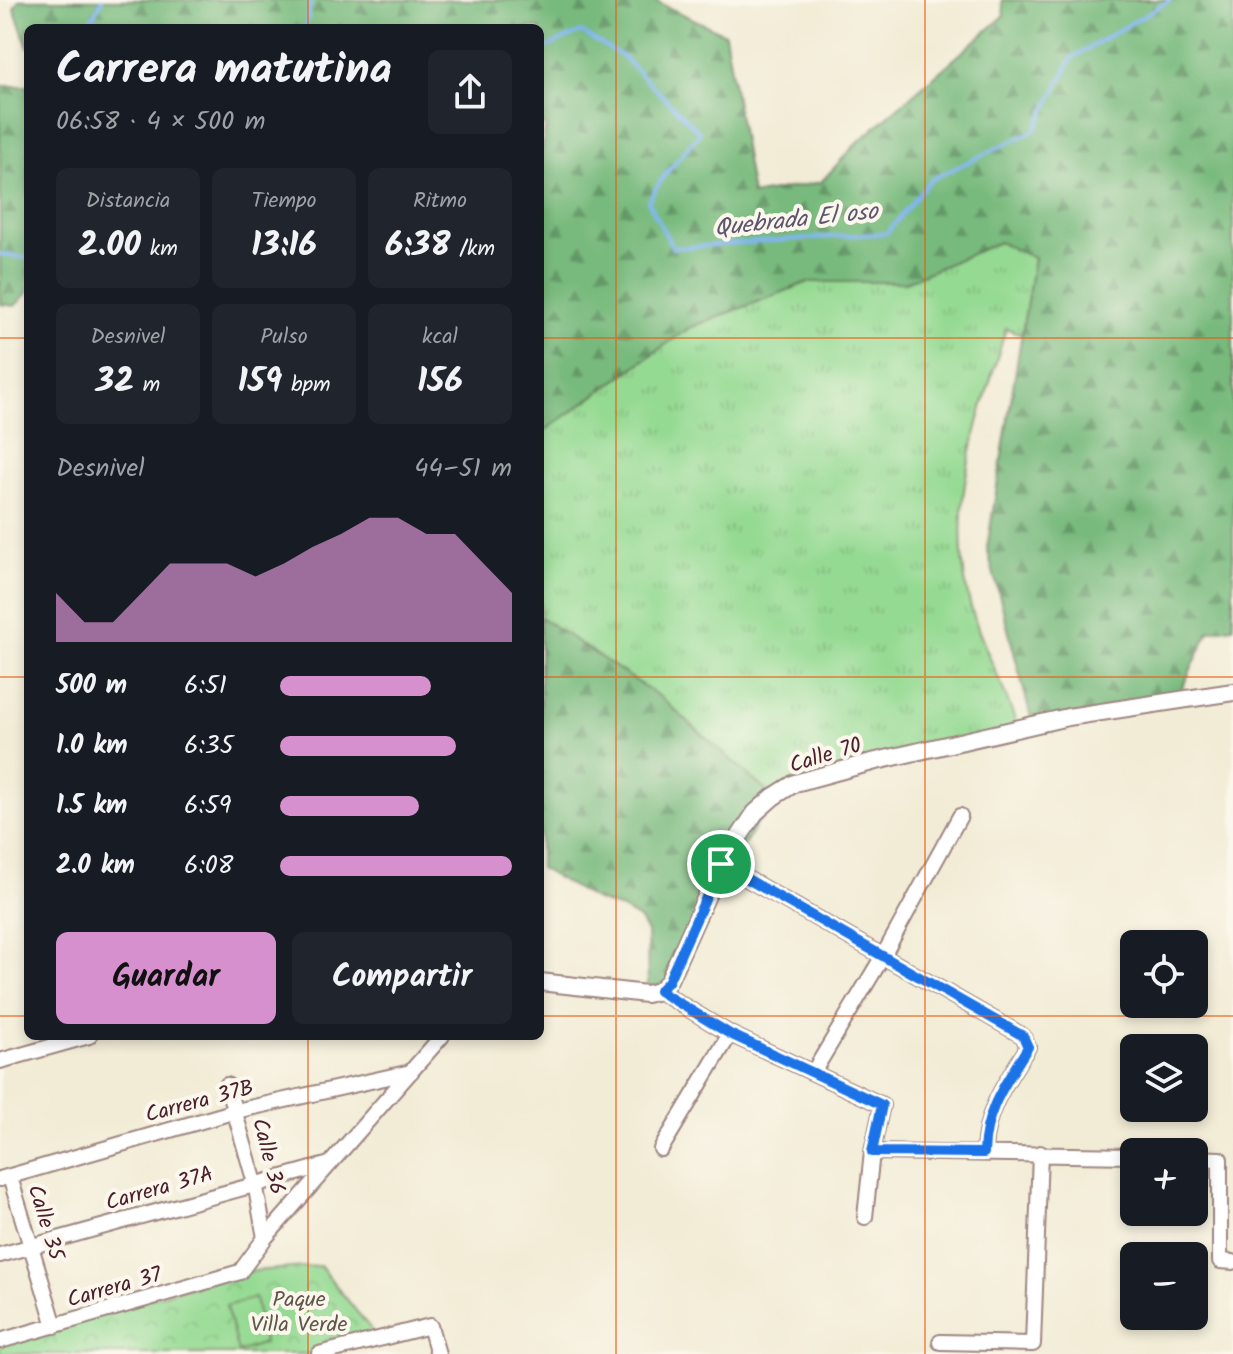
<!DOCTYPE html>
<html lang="es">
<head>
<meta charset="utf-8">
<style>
	:root { --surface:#171b24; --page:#20242c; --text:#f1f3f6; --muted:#9ea1a6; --accent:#d690ce }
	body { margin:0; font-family:Kalam,sans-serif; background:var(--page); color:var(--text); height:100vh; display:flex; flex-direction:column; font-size:30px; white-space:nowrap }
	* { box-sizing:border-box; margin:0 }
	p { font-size:26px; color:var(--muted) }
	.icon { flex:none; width:44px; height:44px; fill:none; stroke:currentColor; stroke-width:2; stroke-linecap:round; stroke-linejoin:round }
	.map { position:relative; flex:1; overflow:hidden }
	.panel { position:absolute; left:24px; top:24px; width:520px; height:1016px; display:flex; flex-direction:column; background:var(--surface); border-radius:12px; box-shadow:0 4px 12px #0003 }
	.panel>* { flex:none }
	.controls { position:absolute; left:1120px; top:930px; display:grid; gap:16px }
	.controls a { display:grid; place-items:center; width:88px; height:88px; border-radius:12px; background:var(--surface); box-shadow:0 4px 12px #0003; font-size:40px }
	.pin { position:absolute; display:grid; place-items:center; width:68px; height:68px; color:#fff; margin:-34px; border:4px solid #fff; border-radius:50%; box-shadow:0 2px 8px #0007 }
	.round { display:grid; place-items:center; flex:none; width:84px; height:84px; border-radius:12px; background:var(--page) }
	.summary { display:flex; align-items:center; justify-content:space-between; height:136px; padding:0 32px }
	h1 { font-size:44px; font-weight:700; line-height:60px }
	.metrics { display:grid; grid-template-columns:repeat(3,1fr); gap:12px; height:136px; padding:8px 32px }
	.metrics div { display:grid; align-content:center; border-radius:12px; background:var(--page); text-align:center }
	.metrics b { font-size:34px; font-weight:700 }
	.metrics small { font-size:22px; font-weight:400 }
	.metrics p { font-size:22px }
	.chart { height:224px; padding:16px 32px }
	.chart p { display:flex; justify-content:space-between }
	.chart svg { width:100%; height:144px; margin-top:8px; fill:var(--accent); opacity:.7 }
	.button { display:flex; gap:16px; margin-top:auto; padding:16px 32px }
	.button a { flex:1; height:92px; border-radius:12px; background:var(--accent); color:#111; font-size:32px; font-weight:700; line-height:92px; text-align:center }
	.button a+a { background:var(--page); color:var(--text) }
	ul { padding:0 32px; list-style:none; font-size:26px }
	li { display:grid; grid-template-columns:128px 96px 1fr; align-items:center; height:60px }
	li i { height:20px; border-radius:10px; background:var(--accent) }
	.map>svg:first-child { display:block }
</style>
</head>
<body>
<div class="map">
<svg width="1233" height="1354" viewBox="0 0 1233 1354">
	<defs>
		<pattern id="grass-tufts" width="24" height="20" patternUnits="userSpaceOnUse" patternTransform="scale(2)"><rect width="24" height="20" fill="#95da93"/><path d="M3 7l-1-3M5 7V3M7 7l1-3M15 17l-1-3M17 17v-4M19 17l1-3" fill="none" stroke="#82bb7f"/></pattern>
		<pattern id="forest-firs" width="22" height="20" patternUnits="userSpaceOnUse" patternTransform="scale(2)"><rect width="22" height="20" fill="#78ba7d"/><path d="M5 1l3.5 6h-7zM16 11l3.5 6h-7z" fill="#649767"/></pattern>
		<pattern id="park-crowns" width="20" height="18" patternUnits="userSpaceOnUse" patternTransform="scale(2)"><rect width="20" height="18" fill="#95da93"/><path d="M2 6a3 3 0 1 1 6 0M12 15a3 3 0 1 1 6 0" fill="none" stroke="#82bb7f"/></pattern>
	</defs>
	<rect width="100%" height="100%" fill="#fbf7ec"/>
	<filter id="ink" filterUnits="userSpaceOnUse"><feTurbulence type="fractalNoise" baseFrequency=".0125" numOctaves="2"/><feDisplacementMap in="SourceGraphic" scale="16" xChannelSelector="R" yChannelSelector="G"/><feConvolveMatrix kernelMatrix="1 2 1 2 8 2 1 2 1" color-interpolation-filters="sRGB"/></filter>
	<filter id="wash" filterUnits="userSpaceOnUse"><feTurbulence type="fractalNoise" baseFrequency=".006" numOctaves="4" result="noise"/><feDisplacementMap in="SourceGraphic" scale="32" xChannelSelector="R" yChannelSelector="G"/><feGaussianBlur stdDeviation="1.8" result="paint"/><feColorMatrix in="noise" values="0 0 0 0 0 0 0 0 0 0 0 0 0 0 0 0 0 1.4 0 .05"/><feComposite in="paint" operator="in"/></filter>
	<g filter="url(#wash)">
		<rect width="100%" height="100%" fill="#f2ecd6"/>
		<!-- grass -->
		<path fill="url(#grass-tufts)" stroke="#707c5f" stroke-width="2" d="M999,242l35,16 -12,77 -16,-7c-26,90 -58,168 -39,263 10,49 37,91 51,138l-245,68 -113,-100 -120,-80v-183l149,-106 120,-46h96z"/>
		<!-- forest -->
		<path fill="url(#forest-firs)" stroke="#616c54" stroke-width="2" d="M19,0h634l72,34 27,161 69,-13 36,-39 147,-127 -2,-16h231v627l-24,4 -33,70 -143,24 -46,-177 47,-290 -35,-16 -94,40h-97l-119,46 -149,106v-276l6,-31 -6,-4v-95h-512v20l-14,-40z
			M0,86h28v206l-13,14 -15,-2z
			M540,617l120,80 113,100 -85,140 -20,45 -20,7 -1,-57 -8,-13 -17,-10 -28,-10 -54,-31z"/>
		<!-- park -->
		<path fill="url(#park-crowns)" stroke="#707c5f" stroke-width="2" d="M320,1266l58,72 -59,16h-319v-13l240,-69z"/>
		<!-- pitch -->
		<path fill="#95da93" stroke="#707c5f" stroke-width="2" d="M255,1298l9,45 -26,9 -12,-46z"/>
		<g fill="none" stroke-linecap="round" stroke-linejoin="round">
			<!-- stream -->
			<path stroke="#81b5ee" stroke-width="4" d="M87,28l15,-28
				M306,28l5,-28
				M540,50l41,-18 42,25 77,76 -36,43 -16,25 25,47 214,-15 43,-53 105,-50 37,-72 98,-58
				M0,254l28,4"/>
		</g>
	</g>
	<g filter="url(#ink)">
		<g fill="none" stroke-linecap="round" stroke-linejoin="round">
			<!-- minor casing -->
			<g stroke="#9e8680" stroke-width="18">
				<path id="minor" d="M721,864l302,172 5,11c-22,36 -43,62 -44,106
					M659,991l71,43 152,71 -10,47 -7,65
					M0,1061l89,-25
					M814,1071l69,-115 77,-140
					M227,1085l28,98 10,55
					M661,1149l69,-115
					M872,1152l262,4
					M1194,1158l26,1v102l13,1
					M10,1177l45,149
					M0,1179l236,-68 175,-39
					M0,1255l330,-91
					M0,1341l240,-69 25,-34 177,-202
					M940,1342l93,2 7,-191
					M319,1354l111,-28 8,28"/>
			</g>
			<!-- major casing -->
			<g stroke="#9e8680" stroke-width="20">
				<path id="major" d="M540,982l106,12 13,-3 9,-9 53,-118 34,-51 18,-16 22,-14 77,-21 196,-45 165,-25"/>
			</g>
			<!-- minor -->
			<use href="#minor" stroke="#fff" stroke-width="14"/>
			<!-- major -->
			<use href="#major" stroke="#fff" stroke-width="16"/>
		</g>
	</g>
	<g fill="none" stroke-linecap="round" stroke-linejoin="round" filter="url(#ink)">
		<!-- route casing -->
		<g stroke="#fff" stroke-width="16">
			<path id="route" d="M721,864l302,172 5,11c-22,36 -43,62 -44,106l-112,-1 10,-47 -152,-71 -71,-43 9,-9z"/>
		</g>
		<!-- route -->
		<use href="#route" stroke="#1a73e8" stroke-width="10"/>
	</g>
	<!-- grid -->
	<path fill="none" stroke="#e8590c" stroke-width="2" stroke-opacity="0.55" d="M308,0v28M616,0v1354M925,0v1354M0,338h28M540,338h693M0,677h28M540,677h693M0,1016h28M540,1016h693M308,1036v318"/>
	<g text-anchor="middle" stroke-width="8" stroke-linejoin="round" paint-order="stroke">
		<!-- street labels -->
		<g font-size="22" fill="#4a1f2b" stroke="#fbf7ec">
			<text transform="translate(825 754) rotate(-17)" y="8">Calle 70</text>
			<text transform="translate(199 1100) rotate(-15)" y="8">Carrera 37B</text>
			<text transform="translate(270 1156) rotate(76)" y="8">Calle 36</text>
			<text transform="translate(159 1187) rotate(-16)" y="8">Carrera 37A</text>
			<text transform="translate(47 1222) rotate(73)" y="8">Calle 35</text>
			<text transform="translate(114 1286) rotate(-16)" y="8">Carrera 37</text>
		</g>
		<!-- park labels -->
		<g font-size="22" fill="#60574a" stroke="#fbf7ec">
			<text x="299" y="1306">Paque<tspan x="299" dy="25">Villa Verde</tspan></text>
		</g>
		<!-- water labels -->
		<g font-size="24" font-style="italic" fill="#5d546f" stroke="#fbf7ec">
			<text transform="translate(796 219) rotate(-6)" y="8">Quebrada El oso</text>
		</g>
	</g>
</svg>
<div class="controls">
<a><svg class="icon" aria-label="locate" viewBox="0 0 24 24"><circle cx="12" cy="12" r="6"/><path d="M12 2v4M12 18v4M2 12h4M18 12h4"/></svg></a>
<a><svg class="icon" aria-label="layers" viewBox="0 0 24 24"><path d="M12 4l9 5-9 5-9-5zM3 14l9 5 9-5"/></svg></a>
<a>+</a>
<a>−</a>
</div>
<div class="pin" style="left:721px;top:864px;background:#1e9e55"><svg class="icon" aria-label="arrive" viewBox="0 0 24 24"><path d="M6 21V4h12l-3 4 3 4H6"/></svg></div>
<section class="panel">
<div class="summary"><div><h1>Carrera matutina</h1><p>06:58 · 4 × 500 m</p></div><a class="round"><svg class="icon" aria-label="share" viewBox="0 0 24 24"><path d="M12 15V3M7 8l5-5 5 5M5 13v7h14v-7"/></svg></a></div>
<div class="metrics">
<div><p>Distancia</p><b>2.00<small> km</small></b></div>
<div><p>Tiempo</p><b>13:16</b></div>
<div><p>Ritmo</p><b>6:38<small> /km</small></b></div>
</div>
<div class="metrics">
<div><p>Desnivel</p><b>32<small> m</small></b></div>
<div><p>Pulso</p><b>159<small> bpm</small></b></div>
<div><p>kcal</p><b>156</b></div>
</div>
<div class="chart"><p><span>Desnivel</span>44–51 m</p>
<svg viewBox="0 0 160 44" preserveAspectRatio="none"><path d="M0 44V29L10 38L20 38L30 29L40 20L50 20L60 20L70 24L80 20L90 15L100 11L110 6L120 6L130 11L140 11L150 20L160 29V44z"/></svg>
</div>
<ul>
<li><b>500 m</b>6:51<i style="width:65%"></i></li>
<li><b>1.0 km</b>6:35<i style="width:76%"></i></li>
<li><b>1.5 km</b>6:59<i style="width:60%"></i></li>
<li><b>2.0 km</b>6:08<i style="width:100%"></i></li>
</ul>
<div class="button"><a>Guardar</a><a>Compartir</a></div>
</section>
</div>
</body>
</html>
